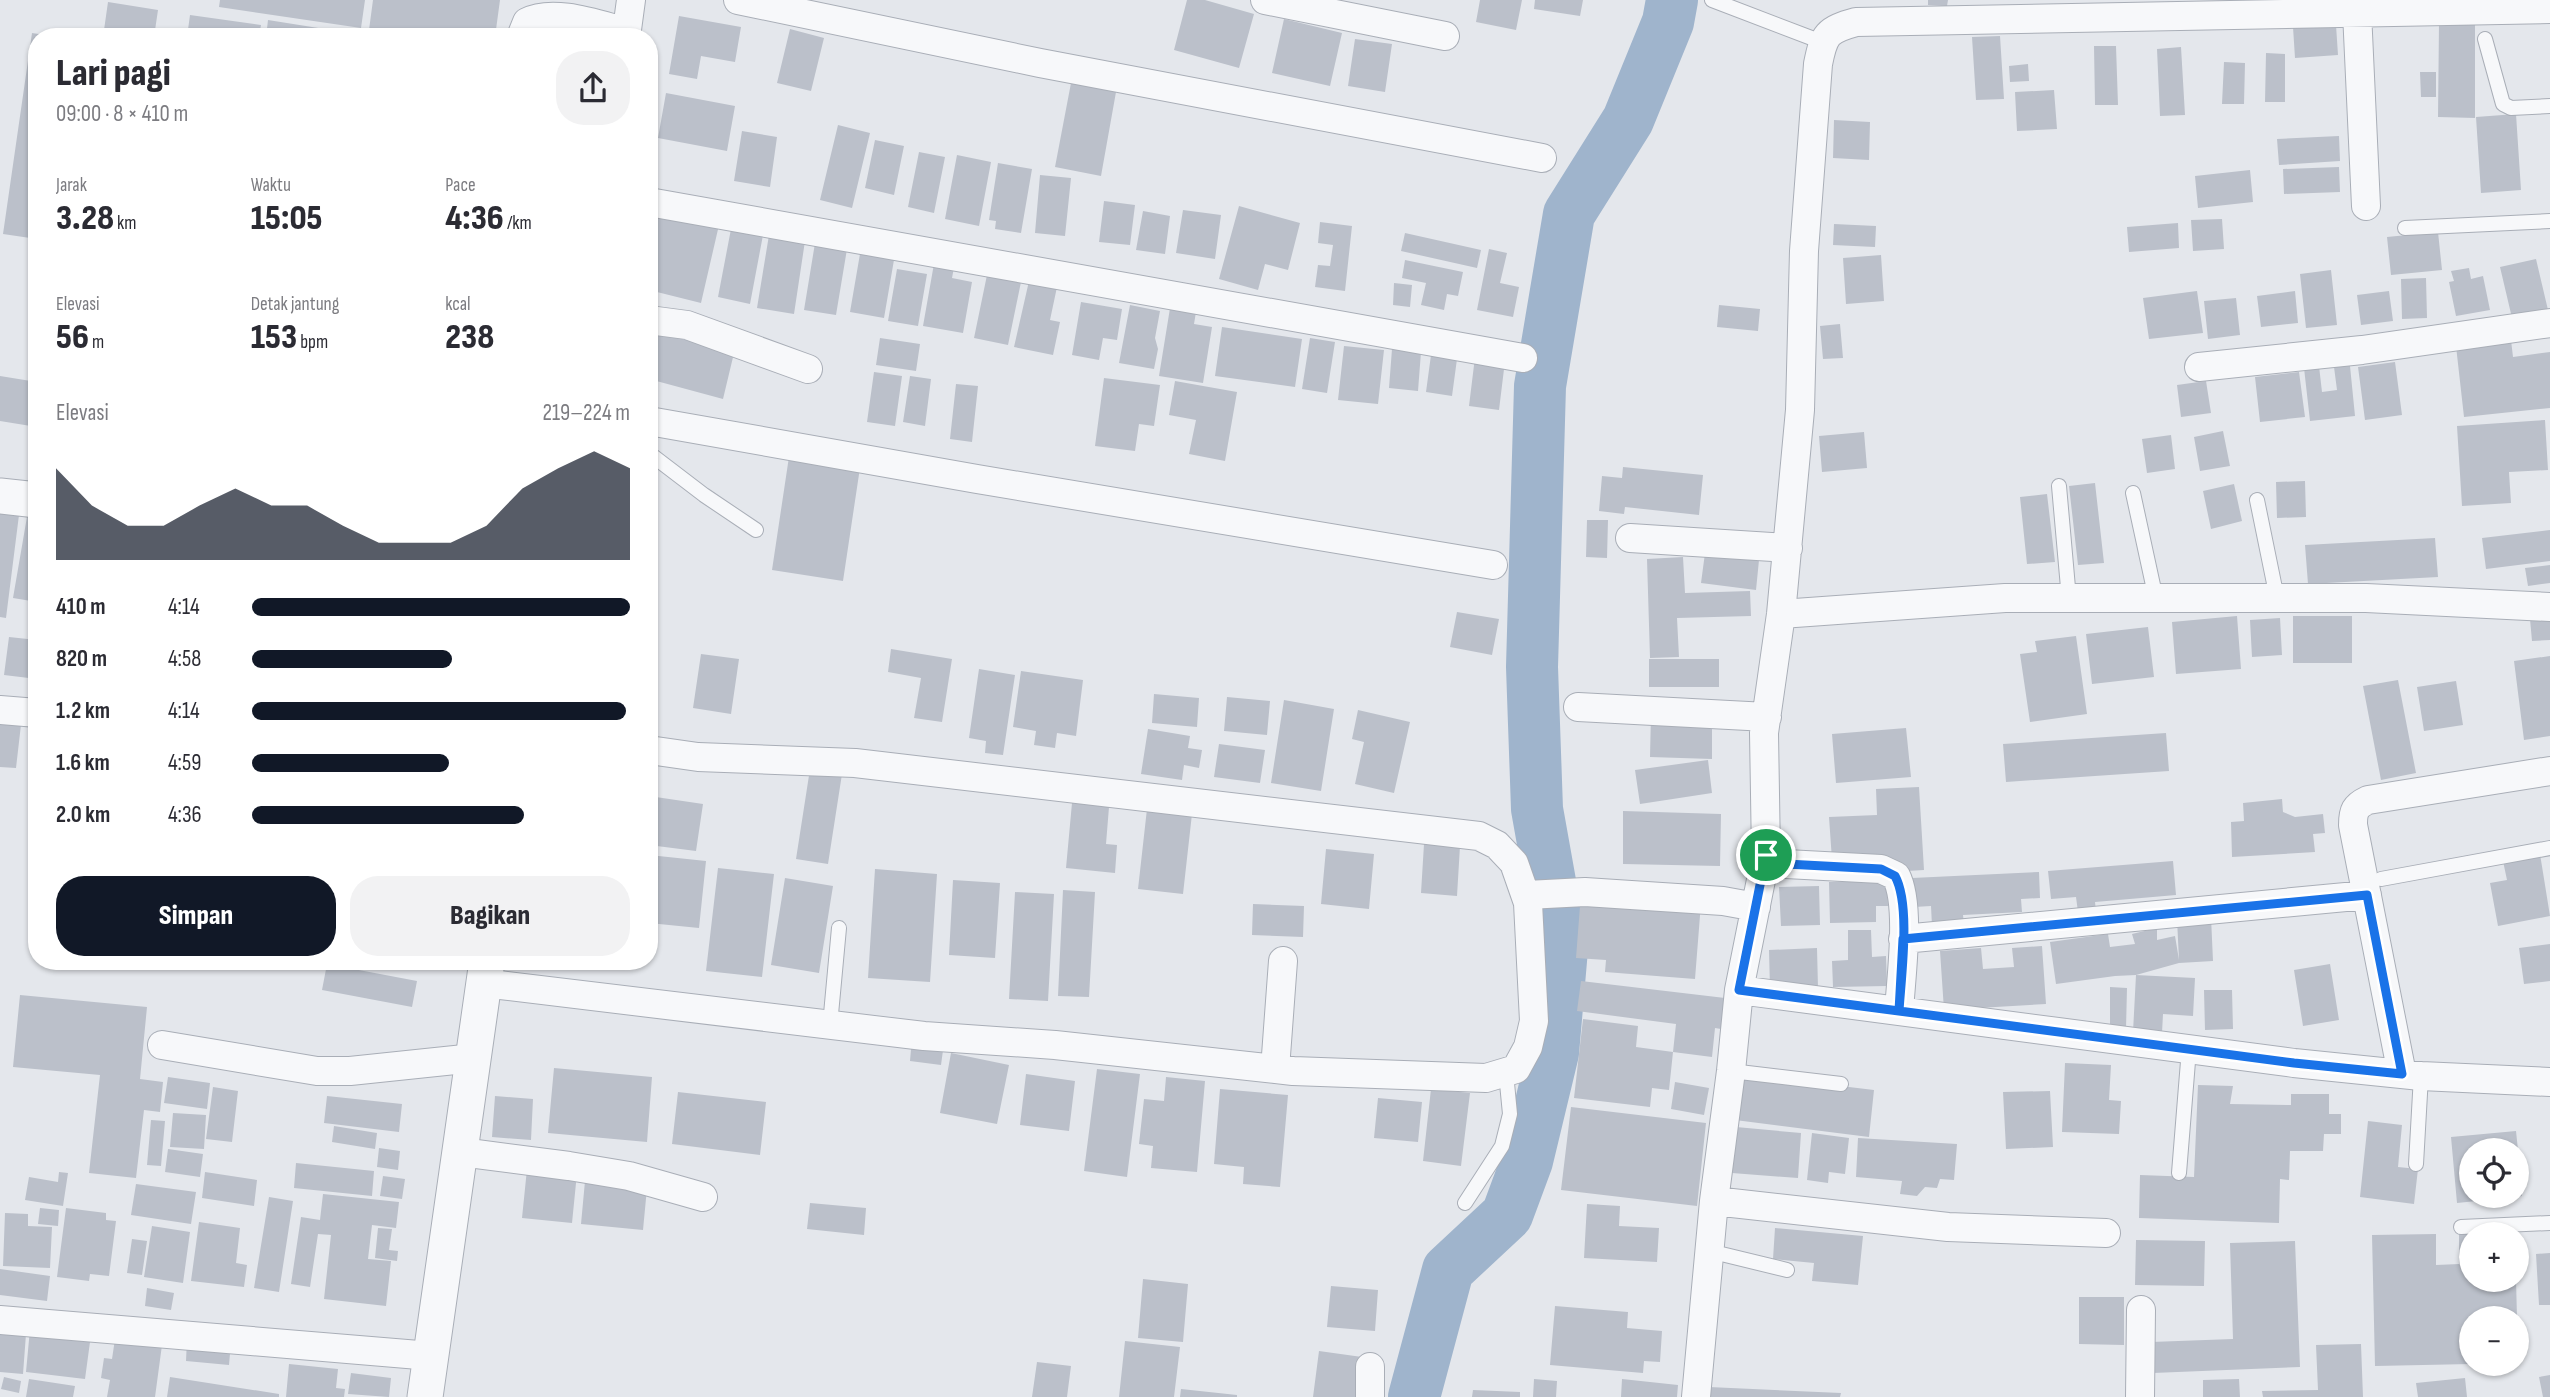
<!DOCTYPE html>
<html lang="id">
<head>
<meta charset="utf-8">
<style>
	:root { --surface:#fff; --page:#f2f2f3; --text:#2b2b33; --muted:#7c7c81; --accent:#111827 }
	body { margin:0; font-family:"Sofia Sans Condensed",sans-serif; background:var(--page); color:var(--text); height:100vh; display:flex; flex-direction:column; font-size:26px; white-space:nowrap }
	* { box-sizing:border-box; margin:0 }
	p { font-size:23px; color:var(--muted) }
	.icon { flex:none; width:38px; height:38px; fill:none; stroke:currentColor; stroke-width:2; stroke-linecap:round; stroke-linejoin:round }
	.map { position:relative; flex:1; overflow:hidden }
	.drawer { position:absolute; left:28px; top:28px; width:630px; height:942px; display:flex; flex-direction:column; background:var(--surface); border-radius:28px; box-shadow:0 2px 5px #0004 }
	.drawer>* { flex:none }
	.tools { position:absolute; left:2459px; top:1138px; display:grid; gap:14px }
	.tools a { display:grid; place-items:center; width:70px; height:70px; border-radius:50%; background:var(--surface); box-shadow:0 2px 5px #0004; font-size:35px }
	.pin { position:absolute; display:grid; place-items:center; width:60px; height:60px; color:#fff; margin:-30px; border:4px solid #fff; border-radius:50%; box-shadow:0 2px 7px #0007 }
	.round { display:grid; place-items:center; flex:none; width:74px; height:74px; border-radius:28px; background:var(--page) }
	.overview { display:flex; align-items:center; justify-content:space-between; height:119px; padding:0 28px }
	h1 { font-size:38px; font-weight:800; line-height:52px }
	.figures { display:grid; grid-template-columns:repeat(3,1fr); gap:10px; height:119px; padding:7px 28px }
	.figures div { display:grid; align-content:center }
	.figures b { font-size:35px; font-weight:800 }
	.figures small { font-size:19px; font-weight:400 }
	.figures p { font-size:19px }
	.chart { height:196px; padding:14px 28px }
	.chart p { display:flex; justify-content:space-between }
	.chart svg { width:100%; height:126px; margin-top:7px; fill:var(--accent); opacity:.7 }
	.primary-button { display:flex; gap:14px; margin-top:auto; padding:14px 28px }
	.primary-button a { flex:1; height:80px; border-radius:28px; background:var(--accent); color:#fff; font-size:28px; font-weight:800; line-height:80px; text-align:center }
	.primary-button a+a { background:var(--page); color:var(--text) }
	ul { padding:0 28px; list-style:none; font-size:23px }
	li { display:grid; grid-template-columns:112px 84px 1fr; align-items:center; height:52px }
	li i { height:18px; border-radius:9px; background:var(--accent) }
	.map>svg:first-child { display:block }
</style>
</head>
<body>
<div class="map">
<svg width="2550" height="1397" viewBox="0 0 2550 1397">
	<rect width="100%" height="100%" fill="#e4e7ec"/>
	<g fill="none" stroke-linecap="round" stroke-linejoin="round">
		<!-- river -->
		<path stroke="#9fb4cc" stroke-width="52" d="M1414,1397l34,-127 59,-55 20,-54 26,-108 9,-104 -25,-140 -5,-142 8,-281 29,-172 59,-94 40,-98 4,-22"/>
	</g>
	<!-- building -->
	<path fill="#bbc0ca" d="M220,0h145l-4,28 -142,-21z
		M373,0h127l-5,37h-77l-49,-7z
		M1187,0h18l49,14 -15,54 -65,-18z
		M1480,0h42l-6,30 -40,-8z
		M1535,0h48l-3,16 -46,-7z
		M1928,0h20l-1,6 -19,-1z
		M108,2l50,8 -4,27h-51z
		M190,15l71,10 -2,12h-72z
		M679,16l62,11 -6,35 -34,-6 -4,23 -28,-5z
		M1284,19l58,14 -12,53 -58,-13z
		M268,20l88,14 -1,3h-89z
		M2439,23h36v95l-37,-1z
		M2336,25l2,30 -43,3 -2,-31z
		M790,29l34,9 -13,53 -34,-8z
		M32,33l13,2 -8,2v202l-34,-5z
		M2000,36l4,63 -28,1 -4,-63z
		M1355,39l37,5 -7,48 -37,-6z
		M2094,46h22l2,59h-23z
		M2181,47l4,68 -25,1 -3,-67z
		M2266,53l19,1v48h-20z
		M2224,62l21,1 -1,41h-22z
		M2028,64l1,17 -19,1 -1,-16z
		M2420,72h16v25h-15z
		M1071,83l45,9 -15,84 -46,-9z
		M2054,90l3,39 -40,2 -2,-39z
		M666,93l69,13 -8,45 -69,-13z
		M2516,114l5,76 -40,3 -5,-76z
		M1834,120l36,2 -1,38 -36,-2z
		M838,125l32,8 -18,75 -32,-8z
		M742,131l35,6 -7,50 -36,-6z
		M2339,136l1,25 -61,4 -2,-26z
		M875,140l29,6 -10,49 -29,-7z
		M919,152l26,5 -11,56 -26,-6z
		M957,155l34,7 -12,64 -34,-7z
		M998,163l34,6 -11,64 -26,-4 1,-8 -7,-1z
		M2339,167l1,25 -56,2 -1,-25z
		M2250,170l3,32 -55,6 -3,-32z
		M1040,175l31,3 -6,58 -30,-3z
		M1104,201l31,4 -5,40 -31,-3z
		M1239,206l61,17 -12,47 -23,-6 -7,26 -39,-11z
		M656,210l63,15 -18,78 -52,-13v-52z
		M1183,210l38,5 -6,44 -39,-6z
		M1143,211l27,5 -5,38 -29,-4z
		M2222,219l2,30 -31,2 -2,-31z
		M1320,222l32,4 -7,65 -30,-4 3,-22 12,1 3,-21 -15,-2z
		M2178,223l1,25 -50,4 -2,-25z
		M1834,224l42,2 -1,21 -42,-2z
		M731,229l32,6 -13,69 -32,-7z
		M2438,232l4,38 -51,5 -4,-38z
		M1405,233l76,17 -4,18 -76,-17z
		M769,235l36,6 -11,73 -37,-6z
		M816,237l32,6 -12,72 -32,-5z
		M861,248l34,6 -11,64 -34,-6z
		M1489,249l18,4 -7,30 19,4 -6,30 -36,-7z
		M1881,255l3,46 -38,3 -3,-46z
		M935,258l20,4 -3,16 20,4 -9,51 -40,-7z
		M2536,259l12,51 -36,8 -12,-51z
		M1405,260l58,12 -5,24 -11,-2 -3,16 -23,-5 5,-22 -24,-5z
		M2469,268l2,11 12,-3 7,34 -34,6 -7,-34 5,-1 -3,-10z
		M897,269l30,5 -9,52 -30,-5z
		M2331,270l6,55 -31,3 -6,-54z
		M987,275l34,7 -13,63 -34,-7z
		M2426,278l1,40 -25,1 -1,-40z
		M1029,281l28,6 -7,33 10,2 -7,33 -39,-8z
		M1394,283l18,2 -2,22 -17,-2z
		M2197,291l6,42 -54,6 -6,-41z
		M2295,291l3,32 -37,4 -4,-31z
		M2389,291l4,30 -32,4 -4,-30z
		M2236,298l4,37 -32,4 -4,-38z
		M1081,302l41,7 -5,31 -14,-2 -4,22 -27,-5z
		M1171,302l26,4 -3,18 18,3 -9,56 -44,-7z
		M1130,305l30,6 -5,27 3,11 -4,20 -35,-6z
		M1719,305l41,4 -2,22 -41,-4z
		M1840,324l3,34 -20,1 -3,-33z
		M1222,327l80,12 -7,48 -80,-11z
		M649,330l85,23 -11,46 -74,-20z
		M880,338l40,6 -4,27 -40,-6z
		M1310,338l25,4 -8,51 -25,-4z
		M2511,340l2,17 37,-5v56l-86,9 -8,-71z
		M1344,346l40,4 -6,54 -40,-4z
		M1392,349l29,3 -3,39 -29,-3z
		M1431,355l26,4 -5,37 -26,-4z
		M1475,357l30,4 -6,49 -30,-4z
		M2395,362l7,53 -37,5 -7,-53z
		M2319,366l3,26 15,-2 -3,-23 16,-1 5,50 -45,5 -6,-53z
		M874,372l28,4 -7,50 -28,-4z
		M2299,372l6,45 -45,5 -5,-45z
		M0,376l37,6v45l-37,-6z
		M910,376l21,3 -6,47 -22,-4z
		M1104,378l56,7 -6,41 -15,-2 -4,27 -40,-5z
		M1175,381l62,11 -12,69 -36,-7 7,-34 -27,-5z
		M2206,381l5,32 -30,4 -4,-32z
		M956,384l22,2 -6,56 -22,-3z
		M2545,420l3,50 -39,2 2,31 -49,3 -5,-80z
		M2223,431l7,35 -30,5 -6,-34z
		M1864,432l3,36 -45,4 -3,-36z
		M2171,435l4,34 -28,4 -5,-34z
		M790,450l71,11 -18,120 -71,-11z
		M1623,467l80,8 -4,40 -74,-8 -1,7 -25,-3 3,-35 20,2z
		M2305,481l1,36 -29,1 -1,-36z
		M2095,483l9,80 -26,2 -9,-79z
		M2234,484l8,37 -31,8 -8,-38z
		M2047,494l8,68 -28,2 -7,-67z
		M0,504l20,3 -14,111 -6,-1z
		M28,511l9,2v89l-24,-4z
		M1587,520h21l-1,38 -21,-1z
		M2550,530v31l-64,8 -4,-31z
		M2435,538l3,39 -130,7 -3,-39z
		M1705,553l54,7 -3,30 -55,-7z
		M1683,557l2,36 65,-2 1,25 -74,2 2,39 -29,1 -3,-99z
		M2550,565v18l-22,3 -3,-18z
		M1457,612l42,7 -7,36 -42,-8z
		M2237,616l4,53 -65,5 -4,-52z
		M2293,616h59v47h-59z
		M2550,617v23l-18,1 -2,-22z
		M2280,618l2,37 -30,2 -2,-37z
		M2148,627l6,50 -62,7 -6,-50z
		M2076,636l11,78 -57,8 -10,-68 17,-2 -2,-11z
		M9,637l28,3v39l-33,-4z
		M891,649l61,10 -10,63 -28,-4 7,-40 -33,-6z
		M701,654l38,5 -8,55 -38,-6z
		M2550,656v80l-26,4 -10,-79z
		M1649,659h70v28h-70z
		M979,669l36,6 -12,80 -18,-2 1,-12 -17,-3z
		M1021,671l62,9 -7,56 -19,-3 -2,15 -21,-3 2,-14 -23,-4z
		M2398,680l18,93 -35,7 -18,-94z
		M2456,681l7,44 -39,6 -7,-44z
		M1154,694l45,4 -2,29 -45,-4z
		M1227,697l43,4 -3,34 -43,-4z
		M1284,700l50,9 -13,82 -50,-8z
		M1358,710l52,12 -16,71 -39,-9 9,-42 -12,-3z
		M1651,713l61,12v34l-62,-2z
		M0,714l22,2 -6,52 -16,-1z
		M1906,728l5,49 -75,6 -4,-49z
		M1148,729l42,7 -2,12 14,2 -3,18 -15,-3 -2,15 -41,-6z
		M2166,733l3,38 -163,11 -3,-38z
		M1219,744l46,6 -5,33 -46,-6z
		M35,752h2v21l-4,-1z
		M1708,760l4,33 -72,11 -5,-34z
		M810,769l32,5 -14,90 -32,-5z
		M1919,787l5,83 -34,2v-15l-58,3 -3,-43 48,-2 -1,-26z
		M649,796l54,8 -7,47 -47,-6z
		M2282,799l1,13 12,5 28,-3 2,19 -12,1 2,18 -83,5 -1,-35 13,-1 -1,-18z
		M1148,800l45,5 -10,89 -45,-5z
		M1072,803l37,4 -3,37 11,1 -2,28 -49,-5z
		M1623,811l98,3 -1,52 -97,-2z
		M1424,844l36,2 -3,50 -36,-3z
		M1326,849l48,5 -5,55 -48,-5z
		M2540,854l10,62 -52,10 -8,-43 17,-3 -4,-19z
		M649,855l57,6 -7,67 -50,-5z
		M2173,861l3,34 -81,7 1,9 -18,1 -2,-15 -25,2 -3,-28z
		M718,868l56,6 -12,103 -56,-6z
		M875,869l62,5 -7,108 -62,-4z
		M2039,872l1,26 -19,1 1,13 -59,3 1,9 -32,2 -1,-20 -17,1 -2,-29z
		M785,878l48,8 -14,87 -48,-8z
		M953,880l47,3 -5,75 -46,-3z
		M1887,881l1,25h-12v16l-46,1 -1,-41z
		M1819,886l1,39 -39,1 -2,-39z
		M1063,890l32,2 -6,105 -31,-1z
		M1015,892l39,2 -6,107 -39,-2z
		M1581,893l120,10 -6,76 -90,-7 1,-12 -30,-2z
		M1253,904l51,2 -1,31 -51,-2z
		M2211,917l2,44 -34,2 -43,12 -21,1 -59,8 -6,-42 58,-8 2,13 25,-3 -3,-10 25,-6v12l18,-4 4,24 -2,-41z
		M1848,930h23l1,27 14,-1 1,30 -54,1 -1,-26 16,-1z
		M2550,944v37l-26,3 -5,-36z
		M2042,946l4,58 -102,6 -4,-59 41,-3 2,21 31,-2 -2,-19z
		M1817,948l1,40 -48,1 -1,-39z
		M327,964l90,17 -5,26 -90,-17z
		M2330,964l9,56 -36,6 -9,-56z
		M2136,975l59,3 -2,38 -30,-2 -1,19 -29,-1z
		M1581,981l144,17 -4,31 -6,-1 -3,29 -39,-5 3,-28 -99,-13z
		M2110,987l17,1 -1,41h-16z
		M2204,990h28l1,39 -28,1z
		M20,995l127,12 -7,72 23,3 -3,30 -16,-2 -8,68 -47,-5 11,-98 -87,-8z
		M1583,1019l55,7 -2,21 37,5 -4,38 -17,-2 -2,19 -76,-9z
		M912,1038l32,5 -3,22 -31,-4z
		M951,1053l58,12 -12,59 -57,-11z
		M2065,1063l46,2 -2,35 12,1 -2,33 -57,-2z
		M554,1068l98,9 -5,65 -99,-9z
		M1097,1069l43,5 -13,103 -43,-6z
		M1026,1074l49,7 -6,50 -49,-6z
		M1740,1074l134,16 -5,47 -134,-17z
		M168,1077l42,6 -3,26 -43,-6z
		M1166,1077l39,4 -8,91 -46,-4 2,-22 -14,-2 5,-45 20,2z
		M1675,1082l34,6 -5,27 -33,-6z
		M2198,1085l35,1 -3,18 61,1v-11h38v20h12v20h-17l-1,17h-33l-1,29 -9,-1 -1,44 -140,-5 1,-43 54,2z
		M213,1087l25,4 -6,51 -26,-3z
		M1220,1089l68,6 -8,92 -37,-3 1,-17 -30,-3z
		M1431,1089l39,4 -9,73 -38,-5z
		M2050,1091l3,56 -47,2 -3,-57z
		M678,1092l88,10 -6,53 -88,-11z
		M327,1096l75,8 -3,28 -75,-9z
		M495,1096l38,3 -2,41 -39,-3z
		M1378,1098l44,4 -4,40 -44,-4z
		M1571,1107l135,16 -9,83 -136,-16z
		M173,1113l33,2 -2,34 -34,-2z
		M151,1120l14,1 -4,45 -14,-1z
		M2368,1121l34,4 -4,42 20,2 -4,35 -54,-7z
		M334,1126l43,7 -2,16 -43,-7z
		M1736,1127l65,6 -3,45 -66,-5z
		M2516,1131l2,19h-47v45h45v2l-59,6 -6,-66z
		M1812,1133l37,5 -4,36 -16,-2 -1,11 -21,-3z
		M1858,1138l99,6 -3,36 -14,-1 -3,9 -12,-1 -8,9 -17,-2 2,-13 -46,-4z
		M379,1148l21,3 -2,19 -21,-3z
		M168,1149l35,5 -3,23 -35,-5z
		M2516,1155h2l4,41 -6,1z
		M296,1163l78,8 -2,25 -78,-8z
		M527,1169l50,4 -5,50 -50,-5z
		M59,1172l9,1 -5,33 -38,-6 4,-23 29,5z
		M205,1172l52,8 -3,26 -52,-8z
		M383,1176l22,3 -3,20 -22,-3z
		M585,1181l62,7 -4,42 -62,-6z
		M136,1184l60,8 -5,32 -60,-9z
		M323,1194l76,8 -3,26 -24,-3 -4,34 23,2 -5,45 -62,-7 7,-64 -13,-1 -8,53 -19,-3 10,-67 19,3z
		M269,1197l24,4 -14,91 -25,-4z
		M810,1203l56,5 -2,27 -57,-6z
		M1587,1204l33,2 -1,20 40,2 -2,34 -73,-4z
		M40,1208l19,2 -1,16 -20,-2z
		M66,1208l40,5v7l10,1 -7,55 -19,-2 -1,7 -32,-4z
		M5,1213l23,1v12l24,1 -2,41 -47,-2z
		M199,1222l41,6 -4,35 11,2 -3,22 -53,-6z
		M152,1226l38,6 -7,51 -39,-6z
		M378,1228l14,1 -3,21 9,1 -1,10 -22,-3z
		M1775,1228l88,8 -5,49 -46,-4 2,-18 -41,-4z
		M2436,1234v31l23,-1v-30h12v45h45l1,39h-46v46l-96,2 -3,-131z
		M132,1239l15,2 -5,34 -15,-2z
		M2136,1240l69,1 -1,45 -69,-1z
		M2295,1241l5,126 -147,6 -2,-31 82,-3 -3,-96z
		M2550,1253v52h-11l-3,-51z
		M0,1269l50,7 -3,25 -47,-6z
		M1143,1279l45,5 -5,58 -45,-4z
		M1331,1286l47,4 -3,41 -48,-4z
		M147,1288l27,5 -3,17 -26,-4z
		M2079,1297h45v48l-45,-1z
		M1555,1306l73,6 -1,16 35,3 -2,31 -16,-1 -1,12 -93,-8z
		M30,1329l12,8 48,5 -5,37 -59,-7z
		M0,1332l26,2 -3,40 -23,-2z
		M115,1339l47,6 -7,52h-48l3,-17 -9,-2 3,-20 8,1z
		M187,1339l44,3 -2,23 -43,-4z
		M1125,1341l55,6 -6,50h-55z
		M2361,1344l2,53h-100l-1,-6 56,-1 -2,-45z
		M1319,1351l43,6 -4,40h-45z
		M1037,1362l34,4 -4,31h-35z
		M289,1364l49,5 -2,19 9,1 -1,8h-58z
		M351,1373l40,5 -2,19 -41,-3z
		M2550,1375v22h-7l-4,-20z
		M4,1377l17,4 -2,12 -18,-4z
		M170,1377l109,17v3h-112z
		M2465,1378l2,19h-49l-2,-14z
		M29,1379l46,7 -2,11h-47z
		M1534,1379l23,2 -1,16h-23z
		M1622,1379l56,6 -1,12h-56z
		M2239,1379l1,18h-37v-17z
		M1709,1387l132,6 -1,4h-131z
		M1181,1389l56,6v2h-57z
		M1473,1390l47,2v5h-48z"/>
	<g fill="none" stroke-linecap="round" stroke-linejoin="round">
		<!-- service casing -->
		<g stroke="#a9aeb7" stroke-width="16">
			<path id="service" d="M1712,0l110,42
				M2485,39l18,65 8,4 39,-2
				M2405,228l145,-7
				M649,453l55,42 52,35
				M2059,486l10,113
				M2133,493l23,106
				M2257,500l20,98
				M2381,879l169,-31
				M830,1025l9,-97
				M1731,1071l110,13
				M2416,1164l5,-88
				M2179,1173l10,-124
				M1465,1203l37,-57 8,-32 -4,-41
				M2461,1227l89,-4
				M1709,1251l78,19"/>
		</g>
		<!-- minor casing -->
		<g stroke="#a9aeb7" stroke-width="30">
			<path id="minor" d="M738,0l302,63 502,95
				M1265,0l180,36
				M2357,12l9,194
				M521,37l6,-15c27,-14 72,3 100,10
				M626,37l5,-37
				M649,202l874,156
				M649,320l38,5 121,44
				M2199,367l163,-17 188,-27
				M649,421l328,58 516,86
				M1630,538l158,10
				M1781,614l224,-16h361l184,9
				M1578,707l189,10
				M0,710l37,3
				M1766,855l20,9 95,5 15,7c15,29 5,101 3,135
				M1527,895l58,-3 138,9 33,6
				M1903,939l464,-44
				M483,983l441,53 131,9 238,26 193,7 30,-9 12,-22 6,-26 -6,-118 -14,-40 -17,-18 -18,-9 -624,-73 -157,-6 -49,-7
				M1739,990l555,73 127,13 129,6
				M162,1045l155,26h33l124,-13
				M1275,1069l8,-108
				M2402,1074l-49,-249c0,-14 2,-19 15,-25l182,-29
				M461,1152l108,14 60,10 74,21
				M1714,1201l234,26 158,6
				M0,1320l431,36
				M1370,1397v-30
				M1696,1397l18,-196 17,-130 8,-81 27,-135 -2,-122 17,-119 19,-204 4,-159 14,-187c6,-30 9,-34 38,-42l694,-13
				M2140,1397l1,-87"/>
		</g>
		<!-- tertiary casing -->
		<g stroke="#a9aeb7" stroke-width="37">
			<path id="tertiary" d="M0,496l37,4
				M425,1397l62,-436"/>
		</g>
		<!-- service -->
		<use href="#service" stroke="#f7f8fa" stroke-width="14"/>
		<!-- minor -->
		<use href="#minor" stroke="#f7f8fa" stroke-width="28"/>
		<!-- tertiary -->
		<use href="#tertiary" stroke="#f7f8fa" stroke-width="35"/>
	</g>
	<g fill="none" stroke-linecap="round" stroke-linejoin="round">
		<!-- route casing -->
		<g stroke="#fff" stroke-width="14">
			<path id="route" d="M1766,855l-27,135 160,21 4,-72 464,-44 35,179 -108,-11 -395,-52c2,-34 12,-106 -4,-135l-14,-7 -95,-5 -20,-9"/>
		</g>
		<!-- route -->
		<use href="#route" stroke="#1a73e8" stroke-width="9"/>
	</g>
</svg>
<div class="tools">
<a><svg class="icon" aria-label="locate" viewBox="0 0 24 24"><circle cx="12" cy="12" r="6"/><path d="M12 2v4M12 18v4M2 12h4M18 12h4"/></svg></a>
<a>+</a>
<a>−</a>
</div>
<div class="pin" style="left:1766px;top:855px;background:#1e9e55"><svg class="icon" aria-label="arrive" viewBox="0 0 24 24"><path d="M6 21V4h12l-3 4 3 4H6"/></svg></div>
<section class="drawer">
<div class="overview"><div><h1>Lari pagi</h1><p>09:00 · 8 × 410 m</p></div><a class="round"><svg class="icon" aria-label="share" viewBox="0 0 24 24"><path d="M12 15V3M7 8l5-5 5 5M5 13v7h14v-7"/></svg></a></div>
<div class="figures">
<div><p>Jarak</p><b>3.28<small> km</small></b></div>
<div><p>Waktu</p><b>15:05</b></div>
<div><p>Pace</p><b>4:36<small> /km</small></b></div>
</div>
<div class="figures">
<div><p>Elevasi</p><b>56<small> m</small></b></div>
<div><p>Detak jantung</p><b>153<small> bpm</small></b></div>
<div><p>kcal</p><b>238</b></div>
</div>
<div class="chart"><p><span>Elevasi</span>219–224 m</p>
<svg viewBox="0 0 160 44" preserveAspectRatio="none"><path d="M0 44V12L10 25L20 32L30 32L40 25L50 19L60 25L70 25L80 32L90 38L100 38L110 38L120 32L130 19L140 12L150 6L160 12V44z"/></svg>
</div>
<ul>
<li><b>410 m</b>4:14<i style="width:100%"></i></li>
<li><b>820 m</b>4:58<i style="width:53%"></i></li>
<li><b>1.2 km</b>4:14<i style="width:99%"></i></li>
<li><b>1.6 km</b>4:59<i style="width:52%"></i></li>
<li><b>2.0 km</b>4:36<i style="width:72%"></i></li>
</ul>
<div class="primary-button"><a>Simpan</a><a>Bagikan</a></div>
</section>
</div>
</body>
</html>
